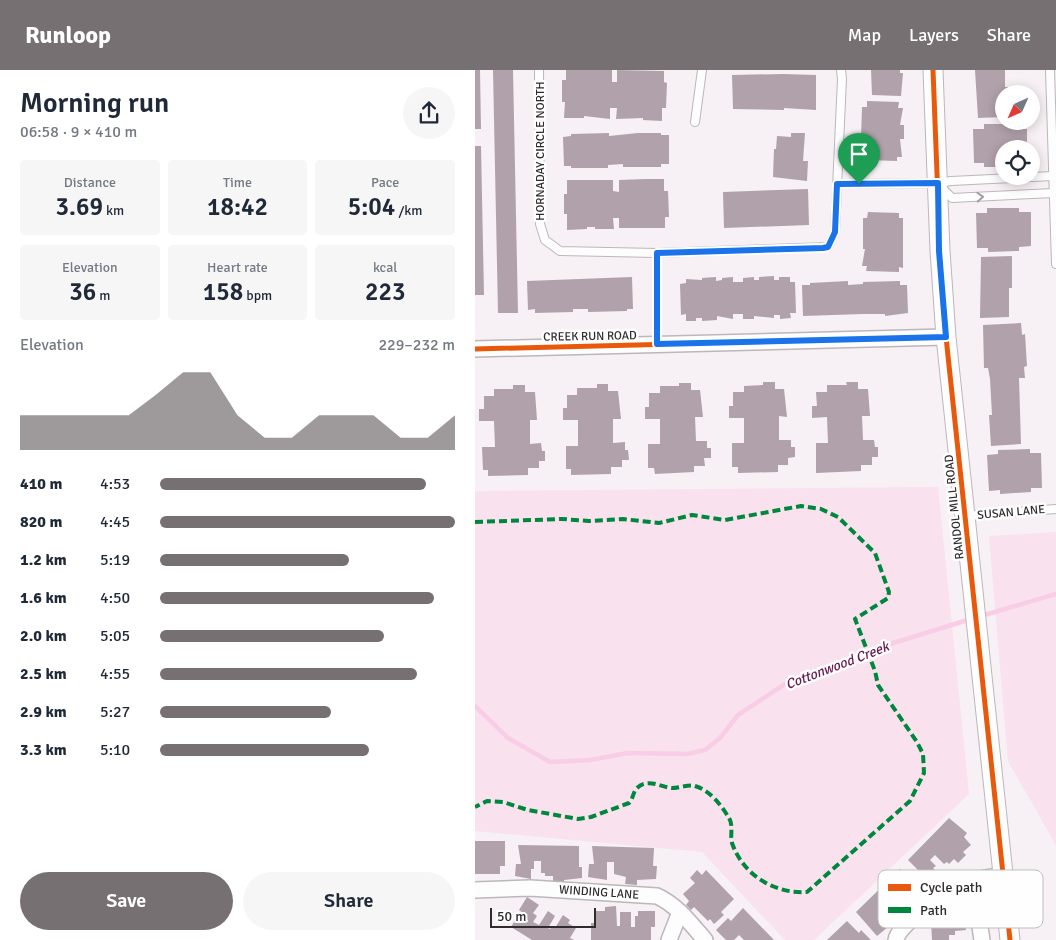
<!DOCTYPE html>
<html lang="en">
<head>
<meta charset="utf-8">
<style>
	:root { --surface:#fff; --page:#f6f6f7; --text:#1f2937; --muted:#747a83; --accent:#767073 }
	body { margin:0; font-family:Signika,sans-serif; background:var(--page); color:var(--text); height:100vh; display:flex; flex-direction:column; font-size:19px; white-space:nowrap }
	* { box-sizing:border-box; margin:0 }
	p { font-size:16px; color:var(--muted) }
	.icon { flex:none; width:28px; height:28px; fill:none; stroke:currentColor; stroke-width:2; stroke-linecap:round; stroke-linejoin:round }
	.map { position:relative; flex:1; overflow:hidden }
	.sheet { display:flex; flex-direction:column; background:var(--surface); width:475px }
	.sheet>* { flex:none }
	.needle { width:32px; rotate:225deg }
	.buttons { position:absolute; left:520px; top:15px; display:grid; gap:10px }
	.buttons a { display:grid; place-items:center; width:45px; height:45px; border-radius:50%; background:var(--surface); box-shadow:0 2px 12px #0003; font-size:25px }
	.scale { position:absolute; left:15px; bottom:12px; width:106px; box-sizing:border-box; padding-left:5px; border:2px solid #302b2d; border-top:0; font-size:14px; line-height:18px; white-space:nowrap; color:#302b2d; -webkit-text-stroke:4px #fefefe; paint-order:stroke }
	.pin { position:absolute; display:grid; place-items:center; width:42px; height:42px; color:#fff; margin:-51px -21px; border-radius:50% 50% 50% 0; rotate:-45deg; box-shadow:0 0 5px #0007 }
	.pin .icon { rotate:45deg }
	.round { display:grid; place-items:center; flex:none; width:52px; height:52px; border-radius:26px; background:var(--page) }
	.headline { display:flex; align-items:center; justify-content:space-between; height:85px; padding:0 20px }
	h1 { font-size:28px; font-weight:600; line-height:38px }
	.figures { display:grid; grid-template-columns:repeat(3,1fr); gap:8px; height:85px; padding:5px 20px }
	.figures div { display:grid; align-content:center; border-radius:5px; background:var(--page); text-align:center }
	.figures b { font-size:25px; font-weight:600 }
	.figures small { font-size:14px; font-weight:400 }
	.figures p { font-size:14px }
	.chart { height:140px; padding:10px 20px }
	.chart p { display:flex; justify-content:space-between }
	.chart svg { width:100%; height:90px; margin-top:5px; fill:var(--accent); opacity:.7 }
	.button { display:flex; gap:10px; margin-top:auto; padding:10px 20px }
	.button a { flex:1; height:58px; border-radius:30px; background:var(--accent); color:#fff; font-size:20px; font-weight:600; line-height:58px; text-align:center }
	.button a+a { background:var(--page); color:var(--text) }
	ul { padding:0 20px; list-style:none; font-size:16px }
	li { display:grid; grid-template-columns:80px 60px 1fr; align-items:center; height:38px }
	li i { height:12px; border-radius:6px; background:var(--accent) }
	header { display:flex; align-items:center; gap:30px; box-sizing:border-box; height:70px; padding:0 25px; background:var(--accent); color:#fff }
	header strong { font-size:24px }
	nav { display:flex; gap:28px; margin-inline-start:auto; font-size:18px }
	main { display:flex; flex:1; min-height:0 }
	.map>svg:first-child { display:block }
</style>
</head>
<body>
<header>
<strong>Runloop</strong>
<nav><a>Map</a><a>Layers</a><a>Share</a></nav>
</header>
<main>
<section class="sheet">
<div class="headline"><div><h1>Morning run</h1><p>06:58 · 9 × 410 m</p></div><a class="round"><svg class="icon" aria-label="share" viewBox="0 0 24 24"><path d="M12 15V3M7 8l5-5 5 5M5 13v7h14v-7"/></svg></a></div>
<div class="figures">
<div><p>Distance</p><b>3.69<small> km</small></b></div>
<div><p>Time</p><b>18:42</b></div>
<div><p>Pace</p><b>5:04<small> /km</small></b></div>
</div>
<div class="figures">
<div><p>Elevation</p><b>36<small> m</small></b></div>
<div><p>Heart rate</p><b>158<small> bpm</small></b></div>
<div><p>kcal</p><b>223</b></div>
</div>
<div class="chart"><p><span>Elevation</span>229–232 m</p>
<svg viewBox="0 0 160 44" preserveAspectRatio="none"><path d="M0 44V27L10 27L20 27L30 27L40 27L50 17L60 6L70 6L80 27L90 38L100 38L110 27L120 27L130 27L140 38L150 38L160 27V44z"/></svg>
</div>
<ul>
<li><b>410 m</b>4:53<i style="width:90%"></i></li>
<li><b>820 m</b>4:45<i style="width:100%"></i></li>
<li><b>1.2 km</b>5:19<i style="width:64%"></i></li>
<li><b>1.6 km</b>4:50<i style="width:93%"></i></li>
<li><b>2.0 km</b>5:05<i style="width:76%"></i></li>
<li><b>2.5 km</b>4:55<i style="width:87%"></i></li>
<li><b>2.9 km</b>5:27<i style="width:58%"></i></li>
<li><b>3.3 km</b>5:10<i style="width:71%"></i></li>
</ul>
<div class="button"><a>Save</a><a>Share</a></div>
</section>
<div class="map">
<svg width="581" height="870" viewBox="0 0 581 870">
	<rect width="100%" height="100%" fill="#f7f0f4"/>
	<!-- green -->
	<path fill="#f9e1ee" d="M463,417l31,307 -155,146h-29l-83,-88 -227,-21v-340z
		M581,462v313l-48,-84 -19,-225z"/>
	<g fill="none" stroke-linecap="round" stroke-linejoin="round">
		<!-- stream -->
		<path stroke="#f8cde5" stroke-width="4.5" d="M506,546l75,-22
			M0,636l33,32 42,24 40,-2 38,-7 59,1 18,-4 15,-12 18,-23 47,-31 92,-36 94,-29"/>
	</g>
	<!-- building -->
	<path fill="#b1a1aa" d="M0,0h5l1,59h-6z
		M18,0h20l5,243h-20z
		M91,0h46v12h5v-12l47,1v11l3,1 -1,25h-4v13l-19,-1v-2l-27,1 1,-11h-7v11l-26,-3v2h-20l1,-16h-3v-22h4z
		M396,0h29v3h3l-2,23 -29,-1z
		M500,0h30v17h3v7h-4v23l-26,1z
		M308,4l33,1v35l-32,-2v2l-51,-1 -1,-34z
		M392,31l32,1 -1,6h5l-3,17h4v14h-4l2,18h-5v4l-31,-1v-5h-4l3,-17h-4l1,-31h5z
		M509,54h32v5h11v20h-23v18h-20v-4h-10l-1,-34h11z
		M134,63v3l29,-3h23v2h8v29h-8v3h-38v-3l-15,1v3h-37v-2h-7l-1,-29 8,-1v-2z
		M316,63h14l-2,28h5l-1,20 -34,-4 1,-28h2l1,-13 14,1z
		M0,76h6l3,149h-9z
		M171,109h18v12h4l1,26h-4v11h-46v-10h-6l1,11h-19v-2h-8v2l-20,1v-16h-3v-20h3v-14h46v11l6,1v-12z
		M333,119l1,36 -85,3 -1,-36z
		M512,138h32v4h12v34l-12,1v4l-31,1v-4h-11l-1,-35h11z
		M393,142l31,1v5h4v50l-4,-1v5l-33,-1 1,-5h-5l3,-17h-2v-31h4z
		M537,186v32h-3v29l-29,1 1,-61z
		M299,206v4h5v-3h11v5h5l1,31h-6l1,5 -11,1v-4h-6v3l-20,-2v3h-11v-5h-10v5l-16,-3v4l-15,1v-3h-6v3h-10v-7l-5,1 -1,-31 6,-1v-4l16,1v-2l14,-1v4l6,-1v-2l11,-1v5h10v-4l11,-1v3h5v-3z
		M157,207l1,32h-6v2l-39,1v-3h-15v3l-38,1v-4l-7,1 -1,-29z
		M373,211v4l15,-1v-2l37,-1v4h7l1,28 -23,3v-2h-22l-60,2 -1,-31h8v-2z
		M546,253l1,12 3,-1 2,32 -3,1 1,11h-6l2,66 -30,2 -2,-31h3l-2,-36 -2,-11h-4l-1,-43z
		M288,312h12v7h9l3,28 -8,-1v24h12v7h4v10l-7,1v7h-10v7l-40,1v-6h-6v-24h12v-25h-15v-12h4v-14h11v-6l19,-1z
		M371,312h12v7h10l2,27h-8l1,24h11l1,7h3v10h-6v8h-11v6l-45,2v-30h12l-1,-26 -15,1v-12h5l-1,-14h11v-7h20z
		M204,313h12v7h9l3,27h-8l1,24h11v7h4v10h-7l1,8h-11v6l-39,2 -1,-6h-6v-24h12v-25h-15v-12h4v-14h11v-7h19z
		M122,314h11v7h10l3,28h-8v24l12,-1v8h3l1,10h-7v7h-11v7l-40,1v-6h-5v-23h12v-26h-15v-12h4v-13h10v-7h20z
		M38,315h12v7h10l2,28h-7v24l11,-1 1,8h3v10h-6v7h-11v7l-40,1v-6h-5l-1,-23h13l-1,-26h-15v-12h5v-13h10v-7h19z
		M555,379v4h11l1,35h-11v4l-31,2v-4l-11,1 -2,-36 11,-1v-4z
		M474,748l18,15 -3,4 7,8 -8,7 3,3 -8,8 -4,-4 -5,5 -2,-2 -3,2 -9,-9 -5,5 6,6 -3,2 7,7 -12,9 -5,-5 2,-2 -17,-17z
		M0,771h30v25h-5v8h-25z
		M43,775l61,1v21h3v11l-18,2v3h-11v-7h-8v-3h-4v-12h-7v8h-3v10l-16,-3 1,-12h5z
		M117,776l62,2 -1,18h4l-1,13 -19,1v5l-12,-1 1,-7 -12,-3v-12h-7v18l-19,-3 1,-13h5z
		M425,799l16,16 -3,3 7,7 -8,8 2,2 -8,8 -4,-3 -9,9 -8,-8 -3,4 3,2 -3,3 6,7 -11,9 -21,-24z
		M222,800l5,5 4,-5 28,29 -13,13 3,3 -10,9 -4,-5 -2,2 -14,-14 -3,3 -5,-5 3,-4 -6,-7 12,-11 -5,-5z
		M52,827l12,8 -6,8 4,3 -4,6 6,3 9,-14 7,5 -7,12 2,1 2,-3 3,2 8,-13 7,5 -2,3 8,5 -6,10 4,2h-42l-21,-13 7,-12 3,2 2,-4 -4,-3z
		M141,836l1,20h3v-14h11v15h4v-11h3v-5h17v16h-4v13h-60v-17h5v-12h9v-4z
		M268,838l31,32h-30l-5,-5 -5,5h-8l-10,-10 12,-12 3,3z
		M489,845l2,15 -11,1v4h-6v5h-17l-1,-18 13,-2 -1,-3z
		M372,851l12,12 2,-3 10,10h-44z"/>
	<g fill="none" stroke-linecap="round" stroke-linejoin="round">
		<!-- service casing -->
		<g stroke="#bcb7ba" stroke-width="10">
			<path id="service" d="M64,0l1,154 5,16 15,11 97,2 171,-6 7,-15 7,-153 -1,-9
				M575,0l6,194
				M220,52l7,-52
				M362,114l101,-1 13,-2 102,-5
				M466,117l11,11 102,-5
				M182,183v91
				M491,446l90,-7"/>
		</g>
		<!-- minor casing -->
		<g stroke="#bcb7ba" stroke-width="18">
			<path id="minor" d="M0,279l471,-12
				M493,812l9,25 5,33
				M0,820l55,-2 127,8c20,9 34,28 48,44
				M194,870l11,-28
				M421,870c2,-17 54,-50 71,-57 11,-5 26,-6 38,-8"/>
		</g>
		<!-- tertiary casing -->
		<g stroke="#bcb7ba" stroke-width="21">
			<path id="tertiary" d="M458,0l7,181 6,86 64,603"/>
		</g>
		<!-- service -->
		<use href="#service" stroke="#fefdfd" stroke-width="8"/>
		<!-- minor -->
		<use href="#minor" stroke="#fefdfd" stroke-width="15"/>
		<!-- tertiary -->
		<use href="#tertiary" stroke="#fefdfd" stroke-width="19"/>
		<!-- quiet -->
		<path stroke="#00873e" stroke-width="4" stroke-dasharray="8 4" stroke-linecap="butt" d="M0,452l87,-3 27,2 34,-2 36,4 33,-8 33,5 76,-14 20,3 17,8 37,36 14,39 -1,6 -33,21 20,52 3,14 39,57 6,12 1,19 -14,28 -103,91c-33,2 -64,-17 -75,-49 -2,-7 1,-16 -2,-23 -7,-13 -20,-30 -35,-34 -6,-2 -16,2 -23,2 -12,-1 -25,-11 -36,1 -3,4 -3,10 -7,14l-38,14 -13,2 -50,-9 -25,-8 -16,-1 -12,6"/>
		<!-- cycleway casing -->
		<g stroke="#fefefe" stroke-width="8">
			<path id="cycleway" d="M458,0l7,181 6,86 64,603
				M0,279l471,-12"/>
		</g>
		<!-- cycleway -->
		<use href="#cycleway" stroke="#e8590c" stroke-width="5"/>
	</g>
	<!-- one-way arrows -->
	<defs><path id="oneway-chevron" d="M-2-3.5L2.5 0L-2 3.5" fill="none" stroke-width="1.6" stroke-linecap="round" stroke-linejoin="round" transform="scale(1.25)"/></defs>
	<use stroke="#a19e9f" href="#oneway-chevron" transform="translate(505 127) rotate(-3)"/>
	<g fill="none" stroke-linecap="round" stroke-linejoin="round">
		<!-- route casing -->
		<g stroke="#fff" stroke-width="10">
			<path id="route" d="M463,113l1,68 7,86 -289,7v-91l166,-5 5,-1 7,-15 2,-48z"/>
		</g>
		<!-- route -->
		<use href="#route" stroke="#1a73e8" stroke-width="6"/>
	</g>
	<g text-anchor="middle" stroke-width="5" stroke-linejoin="round" paint-order="stroke">
		<!-- street labels -->
		<g font-size="12" fill="#302b2d" stroke="#fefefe">
			<text transform="translate(65 81) rotate(-90)" y="4">HORNADAY CIRCLE NORTH</text>
			<text transform="translate(115 266) rotate(-1)" y="4">CREEK RUN ROAD</text>
			<text transform="translate(479 437) rotate(-96)" y="4">RANDOL MILL ROAD</text>
			<text transform="translate(536 442) rotate(-5)" y="4">SUSAN LANE</text>
			<text transform="translate(124 822) rotate(4)" y="4">WINDING LANE</text>
		</g>
		<!-- water labels -->
		<g font-size="14" font-style="italic" fill="#69194f" stroke="#fefefe">
			<text transform="translate(362 595) rotate(-21)" y="5">Cottonwood Creek</text>
		</g>
	</g>
	<!-- legend -->
	<rect x="403" y="800" width="165" height="58" rx="8" fill="#fefefe" stroke="#c0bfbf" stroke-width="1"/>
	<rect x="413" y="814" width="23" height="7" fill="#e8590c"/>
	<rect x="413" y="837" width="23" height="6" fill="#00873e"/>
	<g font-size="14" fill="#302b2d">
		<text x="445" y="822">Cycle path</text>
		<text x="445" y="845">Path</text>
	</g>
</svg>
<div class="buttons">
<a><svg class="needle" viewBox="-14 -14 28 28"><path d="M0-13l5 13h-10z" fill="#e53935"/><path d="M0 13l5-13h-10z" fill="#747a83"/></svg></a>
<a><svg class="icon" aria-label="locate" viewBox="0 0 24 24"><circle cx="12" cy="12" r="6"/><path d="M12 2v4M12 18v4M2 12h4M18 12h4"/></svg></a>
</div>
<div class="scale">50 m</div>
<div class="pin" style="left:384px;top:114px;background:#1e9e55"><svg class="icon" aria-label="arrive" viewBox="0 0 24 24"><path d="M6 21V4h12l-3 4 3 4H6"/></svg></div>
</div>
</main>
</body>
</html>
